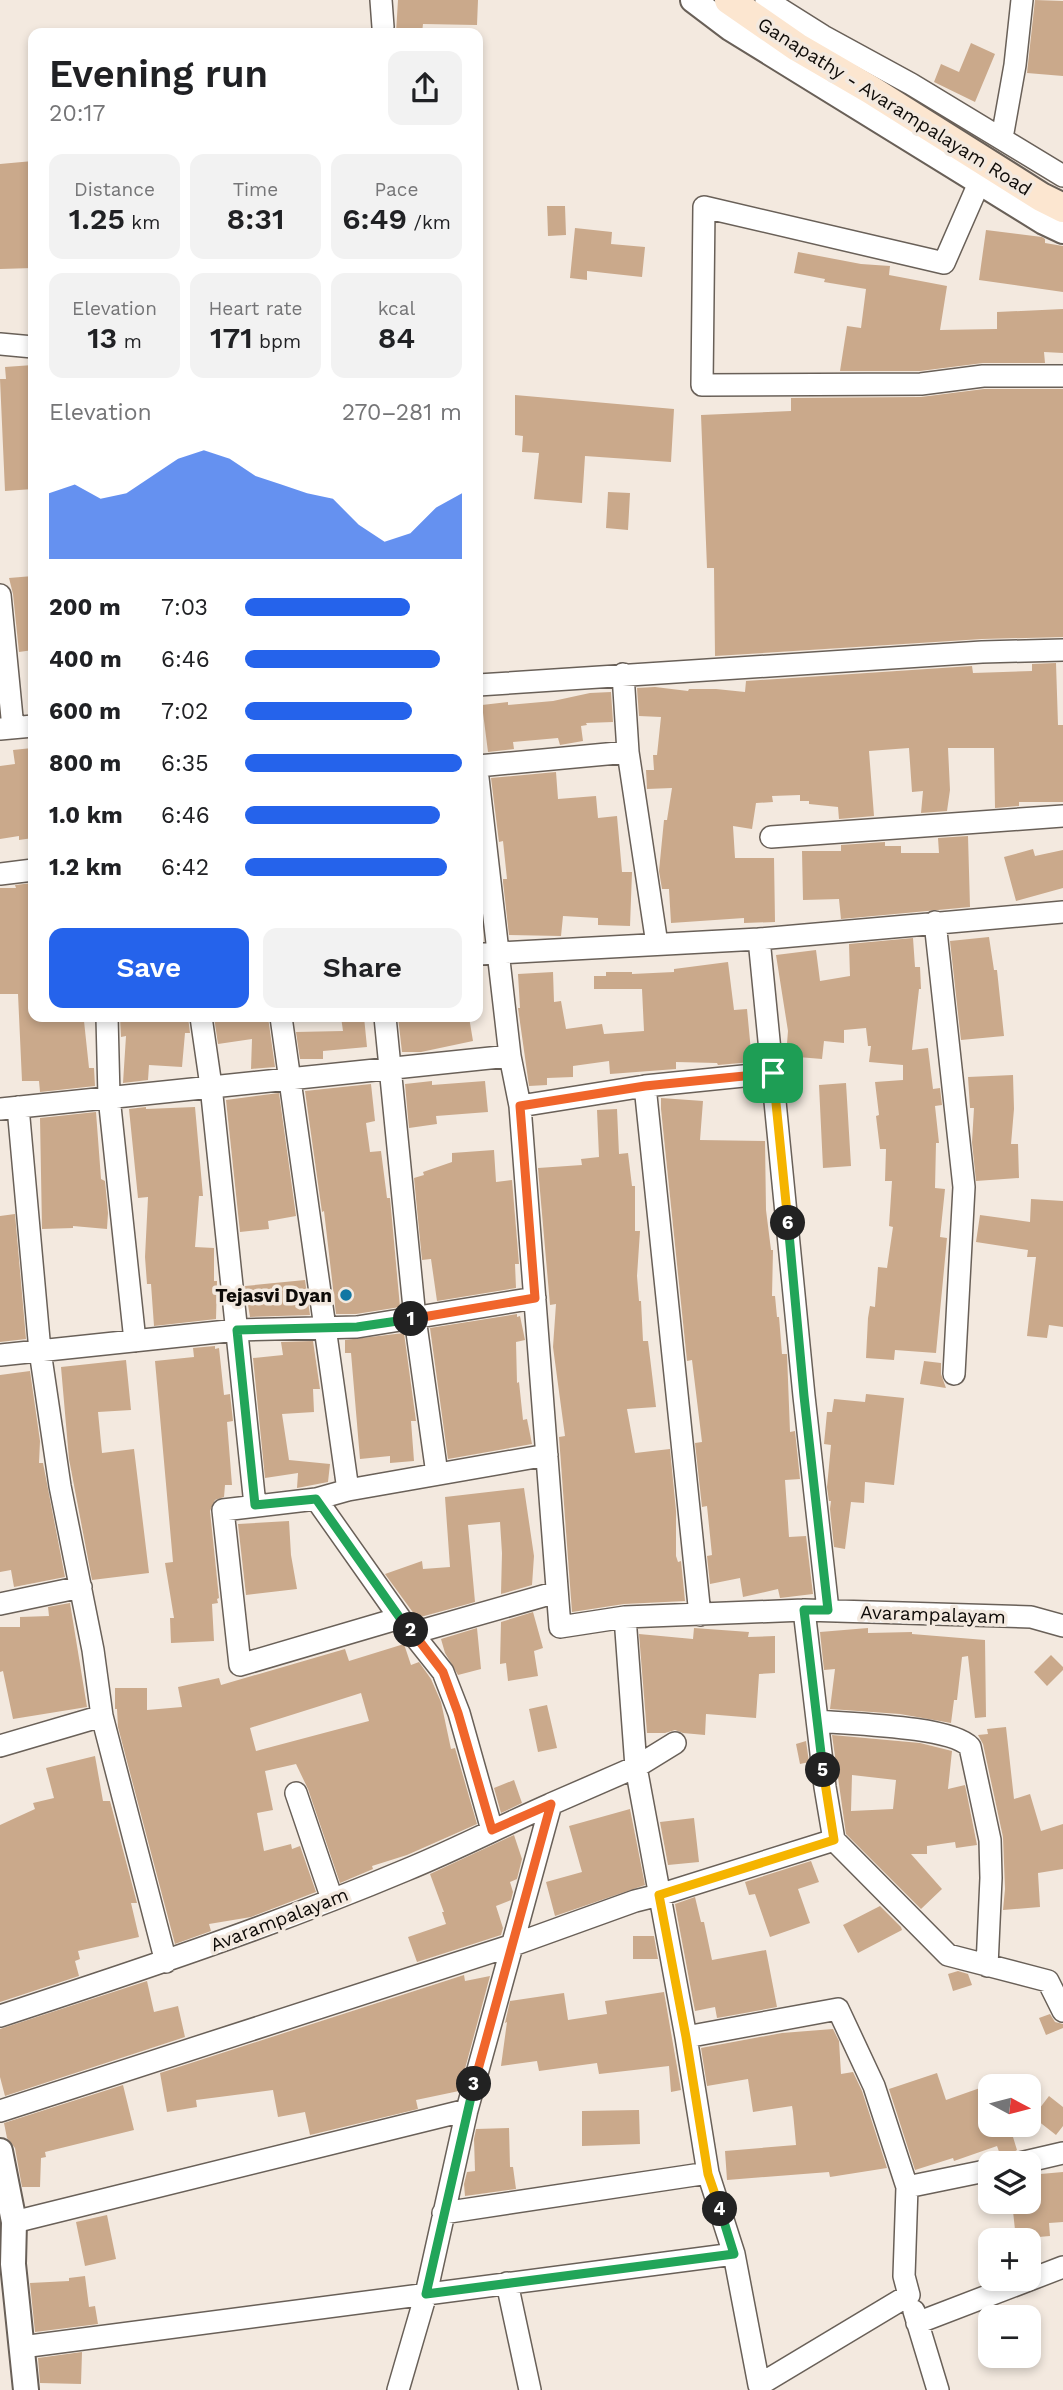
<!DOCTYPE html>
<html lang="en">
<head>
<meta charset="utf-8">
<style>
	:root { --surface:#fff; --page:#f2f2f2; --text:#202124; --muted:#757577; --accent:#2563eb }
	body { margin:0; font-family:"Work Sans",sans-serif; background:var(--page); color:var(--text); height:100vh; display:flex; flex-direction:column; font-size:26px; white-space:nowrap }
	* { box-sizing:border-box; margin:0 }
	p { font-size:23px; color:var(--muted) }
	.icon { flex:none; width:38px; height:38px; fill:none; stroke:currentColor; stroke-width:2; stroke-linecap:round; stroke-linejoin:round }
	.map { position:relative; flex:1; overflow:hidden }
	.panel { position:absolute; left:28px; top:28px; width:455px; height:994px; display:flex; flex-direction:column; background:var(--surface); border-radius:14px; box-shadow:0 4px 10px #0003 }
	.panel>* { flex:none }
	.needle { width:46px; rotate:97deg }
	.buttons { position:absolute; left:978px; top:2074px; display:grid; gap:14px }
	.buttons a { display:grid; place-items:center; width:63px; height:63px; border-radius:14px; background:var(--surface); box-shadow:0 4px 10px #0003; font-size:35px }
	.pin { position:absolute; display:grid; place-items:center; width:60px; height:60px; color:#fff; margin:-30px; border-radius:14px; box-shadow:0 4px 10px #0006 }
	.km { position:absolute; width:35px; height:35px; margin:-18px; border-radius:50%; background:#222; color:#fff; font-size:19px; line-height:35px; text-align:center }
	.round { display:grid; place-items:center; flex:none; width:74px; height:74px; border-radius:14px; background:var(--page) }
	.head { display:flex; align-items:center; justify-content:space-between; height:119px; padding:0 21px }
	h1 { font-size:38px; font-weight:600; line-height:52px }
	.stats { display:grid; grid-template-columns:repeat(3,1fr); gap:10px; height:119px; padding:7px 21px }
	.stats div { display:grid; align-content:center; border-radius:14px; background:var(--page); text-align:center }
	.stats b { font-size:30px; font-weight:600 }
	.stats small { font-size:19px; font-weight:400 }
	.stats p { font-size:19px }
	.chart { height:196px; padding:14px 21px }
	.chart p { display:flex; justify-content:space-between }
	.chart svg { width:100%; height:126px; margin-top:7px; fill:var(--accent); opacity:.7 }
	.cta { display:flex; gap:14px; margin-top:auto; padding:14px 21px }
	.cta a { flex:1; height:80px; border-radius:14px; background:var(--accent); color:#fff; font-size:28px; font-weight:600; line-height:80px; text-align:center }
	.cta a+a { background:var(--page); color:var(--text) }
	ul { padding:0 21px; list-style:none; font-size:23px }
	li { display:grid; grid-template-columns:112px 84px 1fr; align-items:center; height:52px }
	li i { height:18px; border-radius:9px; background:var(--accent) }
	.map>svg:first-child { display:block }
</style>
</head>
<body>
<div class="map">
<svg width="1063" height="2390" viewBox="0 0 1063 2390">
	<rect width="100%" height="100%" fill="#f3e9df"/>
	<!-- building -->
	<path fill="#caa98b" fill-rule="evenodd" d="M398,0h80l-1,25 -54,-1 -1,9h-26z
		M1035,0l28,1v75l-36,-3z
		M971,43l24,11 -20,48 -41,-20 7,-18 18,8z
		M33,161v107l-33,1v-105z
		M547,206h18l1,29 -18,1z
		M575,228l37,4 -1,12 34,3 -3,30 -55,-6v9l-17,-2z
		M986,230l56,7 3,2v4l18,3v46l-84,-12z
		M798,252l63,12 29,2 -1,9 58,11 -7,44 57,-1v-17l66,-3v44l-19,-1 1,11h-62l-63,8h-80l7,-45 14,2 5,-39 -42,-7 1,-3 -31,-6z
		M33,365v124l-28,2 -5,-112h6l-1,-12z
		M984,389h79v248l-81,2 -267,17 -1,-88h-7l-6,-153 90,-4v-13l130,-1z
		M515,395l159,14 -3,53 -86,-6 -3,47 -48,-4 5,-46 -17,-1 1,-16 -8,-1z
		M608,492l22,1 -2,37 -22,-2z
		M33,576v74l-14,2 -6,-58 -4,-16z
		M1056,663l2,62h5v77h-44v4l-24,2 -1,-60h-46l2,42 -3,21 -26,2 2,-22 -11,1 -3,-44 -40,3 5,65 -35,3 -1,-12 -29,-3v-3h-9v-6l-28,1 1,6 -17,1 -4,26 -19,-3 2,32h39l1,64 -31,1v-5l-73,5 -2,-34h-7l-3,-18 5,-51h3l5,-32 -25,1 -1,-19h8l-1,-15h4l4,-38 -22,-1 -2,-28 18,-1 33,4 1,-2h27l29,3 1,-11 226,-15 1,7 59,-2v-7z
		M611,692l2,30 -27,1 1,2 -6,1 2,15 -23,4 -2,-7 -45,4 1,7 -26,3 -6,-47 26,-3v3l45,-4 37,-8z
		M32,748l1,90 -14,2v-4l-19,3v-73l15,-2 -2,-14z
		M556,772l2,27 38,-3 2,22 19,-2 5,56h10l-2,54 -32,-1v-7l-35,-2 -2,20 -52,-1 -6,-53v-3h4l-4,-38 -4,1 -8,-64z
		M968,836l2,71 -129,12 -2,-20 -36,1 -1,-49h39v-6l44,-3v4h16v7h38l-1,-15z
		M1033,849l2,7 28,-6v38l-47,13 -12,-44z
		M33,883v134h42v5l9,-1 5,47h5l1,18 -55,6 -1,-11h-17l-4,-87h-18v-106h16l-1,-3z
		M989,937l5,33h3l7,66 -43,4 -11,-99z
		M913,938l2,29h5l1,22h-2l-7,61 16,-2 5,41 7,-1 2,17 -7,1 4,37h-3l-1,45 10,1 -5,48 7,1 -11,115 -41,-3 -1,10 -28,-2 2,-40 2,-12 5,1 3,-40 9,1 6,-41 -4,-1 3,-45h-7l1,-32h-6l-4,-33 3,-1 -4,-33 28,-2v-15l-34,-3 2,-16h-3l-2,-18 -22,2v13l-20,-2 -2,18 -36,-3 2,-25 -12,-76 40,-5 4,31 30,-5 -1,-32z
		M728,962l6,48 13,-1 5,53 -34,3 -1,-2 -41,-1v7l-66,5 -1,-13 -36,5v11l-26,1v7l-18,1 -11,-78h2l-2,-34 35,-2 1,30 7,-1 5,28 36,-5 2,10 40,-3 -2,-42h-48v-13h12v-4h26v2l42,-2v-3z
		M120,1017h68l2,16h-5l-3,34 -33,-2 -1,15 -25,3 3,-47 -5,1z
		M214,1017h54l7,50 -24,2 1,-30 -34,5z
		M341,1017h23l3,30 -44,4v8h-23l-4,-27 47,-1z
		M398,1017h22v4l24,-4h25l4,24 -52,11h-19z
		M1013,1075l1,34 -3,35h7l1,34 -43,3 -4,-39 2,-34h-4l-2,-31z
		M432,1081v4l53,-4 3,31 -52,4 1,8 -28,4 -4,-44z
		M846,1083l5,83 -28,2 -4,-83z
		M371,1084l4,37 -9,2 4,29 11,-1 6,47h3l10,109 -44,7h-20l-12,-103 -2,1 -17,-121z
		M279,1093l17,123 -28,5 1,8 -29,3 -14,-132z
		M661,1098l42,3 -3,39 65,1 1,69 5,40h2l-1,46h3l2,21h2l3,37h5l3,78 5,-1 5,48 -15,1 4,57 17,-1 7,58 -33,4 -2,-9 -35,8 -3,-19 -30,6 -3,-28 5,-1 -5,-49 -5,1 -7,-64 7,-1 -10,-82 -5,1 -26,-252z
		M146,1107v2l49,-2 8,89h-4l-4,51 19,1v33h3l-1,38 -62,7 -3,-42h-4l-2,-27 3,-60 -10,1 -9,-89z
		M617,1109l2,45 9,-1 4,33h3v45h5l-3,45 2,25h2l2,40h5l8,66 -29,2 8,44 35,-4 6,62v45l2,6 3,-1 4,40 -61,3 -52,8 -13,-175 6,-1 -12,-89 3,-43 -6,1 -12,-137 44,-3 -1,-6 18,-2 -2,-47z
		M96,1112l5,67 4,2 3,32 -1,16 -34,-3v2l-31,1 -2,-111z
		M494,1150l2,32 16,-2 7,84h-4l1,24 -79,13 -6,-42 -9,1 -8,-82 10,-3 -1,-3 29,-10v-9z
		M1031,1199l32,2v126l-14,-2 -2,13 -20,-2 9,-79h-9l1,-7 -52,-8 4,-27 50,7z
		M15,1214l11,125 -26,3v-126z
		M305,1280l5,35 -60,2 -5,-31z
		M517,1314v3l3,-1 5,24 -9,2 1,41 2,-1 4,38 4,-1 5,25 -84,15 -18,-131z
		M404,1333l12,88h-5l3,40 -24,2v-7l-30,3 -9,-106h-6v-13z
		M313,1341l7,48h-7l1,23 -32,2 7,46 41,4 -2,18 -31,6 1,-15 -33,5 -12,-120 30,-3 -2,-13z
		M215,1346v3l4,-1 5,47 6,-1 3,27 -6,1 5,63h-7l-1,12 -9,3 -5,11 9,87 -2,1 1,4 -6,1 2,37 -43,2 -1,-25h4l-9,-55 8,-1 -18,-201 39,-4 -1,-9z
		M126,1360l5,50 -33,2 4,41 32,-4 15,124 -57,7 -23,-121 -8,-92z
		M924,1361l17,2v11l5,14 -26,-4z
		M30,1371l10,70 -1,22h4l22,114 -51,10 -3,-17 -11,2v-197z
		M866,1394l38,4 -10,87 -29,-3 -1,21 -13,-1 -6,47 -11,-2 -4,-38 1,-8h-2l-2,-14 4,-42 -7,-1 3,-32h5l2,-13 31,3z
		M524,1488l10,68 -2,29 -31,9 1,-41 -2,-31 -32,3 7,77 -58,16 -32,-44 37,-13 1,8 27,-2 -5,-70z
		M289,1521l2,34 6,34 -51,6 -8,-71z
		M70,1603l17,104 -74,12 -10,-48 -3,1v-45h20v-10l29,-1 -1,-9z
		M533,1612l10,36 -9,3 4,25 -30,5 -2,-18 -6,1 1,-42z
		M477,1628l4,41 -23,6 -13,-22 -4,-14z
		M694,1628l55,4 -1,5 27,-1v37l-16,1 -3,44 -50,-4 -1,21 -22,-2 -8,-3 -10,3h-18l-8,-99 54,5z
		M868,1628v5l44,-1v2l73,6 1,77 -11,1 -7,-62 -6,1 -5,43h-3l-3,23 -51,-9 -70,-5 5,-40 -11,1 -4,-38z
		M404,1644l7,21 8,-3 12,17 10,23 10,47 4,-1 22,76 -70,31 -35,11 1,3 -33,14 -32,-94 -12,-25 -31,7 8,39 -16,3 7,38 27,-7 1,5 8,-3 16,46 -65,25 -42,7 2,7 -36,13 -57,-217 -1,-18h-2v-21h32v22l35,-3 -4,-20 41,-9 2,7 124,-36 4,12zM361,1693l8,28 -113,30 -6,-23z
		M1051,1655l12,12v3l-16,16 -13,-14z
		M547,1705l10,43 -19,4 -9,-43z
		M1006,1727l8,72 16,-5 11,37 22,-7v45l-25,4 2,34 -37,3 2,-21 -2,-52 -20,-93 -5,-9 10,-1 -1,-5z
		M832,1735l88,8 32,8 -4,38 17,-4 12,60 -21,3 -1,-6 -28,4v8h-16l31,35 -21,20 -75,-75zM852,1775l44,5 -3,29 -42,2z
		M806,1741l3,21 -9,2 -4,-20z
		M95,1756l8,45h7l27,102h-6l8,34 -61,14 2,8 -5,2 4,15 -79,26v-177l35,-16 -2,-6 21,-5 -8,-30z
		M514,1780l8,23 -21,10 -7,-25z
		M630,1809l15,76 -90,31 -9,-34 36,-10 -13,-46z
		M694,1818l5,44 -31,3 -8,-43z
		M514,1835l8,24 -5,20 -7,3 3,10 -2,8 -15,6 7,22 -2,7 -84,27 -9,-25 38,-13 -4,-12h2l-14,-38z
		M811,1861l8,21 -21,7 12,34 -40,14 -15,-43 -6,1 -4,-13z
		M695,1897l6,25h3l8,38 54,-10 11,57 -60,11 -2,-11 -20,4 -20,-107z
		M880,1906l21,21 1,3 -44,23 -15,-28z
		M633,1936h21l4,23h-25z
		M958,1971l10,3 4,11 -19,6 -5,-17z
		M464,1975l1,6 25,-5 -31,115 -43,9 2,9 -108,26 -5,-23 -27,5 -5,-27 -77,10 1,7 -30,5 -7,-39z
		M147,1981l7,31 24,-6 7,31 -180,59 -5,-19v-48z
		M664,1992l17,98 -10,2 -2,-26 -70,8 -2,-11 -58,8 -2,-10 -36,5 6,-44 -2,1 5,-22 54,-8 4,27 39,-6 -2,-13z
		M1050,2014l5,8 8,2v4l-17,7 -7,-17z
		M833,2029l6,12 2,33 12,-2 9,19 25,77 -57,9 -1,-5 -102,8 -2,-29 71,-6 -3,-33 -1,-6 -39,6 -5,-33 -41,7 -6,-38 81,-15z
		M937,2073l9,27 34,-12 10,36h19l8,26 -6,4 -4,7 -4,2 -6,-17 -43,15 -1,-3 -38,12 -26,-81z
		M123,2085l11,45 -89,22 1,5 -5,1 -1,29h-18l-7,-39 -8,-10 -3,-15z
		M1049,2096l14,11v19l-7,9 -23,-18z
		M639,2110l1,34 -58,2v-35z
		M509,2128l1,39h3l3,22 -51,7 -1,-12 3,-12 8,-1 -1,-32 2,-10z
		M1063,2172v50l-14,1 1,13 -34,3 -4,-37h17v-27z
		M107,2215l9,44 -31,7 -9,-44z
		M85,2276l4,31 6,-1 3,18 -63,8 -5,-49 39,-2v-3z
		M82,2352l-1,32 -41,-1 -2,-25z"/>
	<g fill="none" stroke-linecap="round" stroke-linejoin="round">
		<!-- minor casing -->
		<g stroke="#696058" stroke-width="24">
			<path id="minor" d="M381,0l2,27
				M766,0l57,36 88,48 152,92
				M1002,138l13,-73 7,-65
				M979,183l-35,80 -240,-56 -2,178 219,-1 62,-8h80
				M0,344l33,3
				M0,595l13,133
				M623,674l5,78 29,192
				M478,685l504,-33 81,-2
				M0,729l33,-3
				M478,766l150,-14
				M478,778l32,278
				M771,837l292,-21
				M0,874l33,-4
				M935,922l29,265 -10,187
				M478,954l281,-15
				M107,1017l2,80 26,244
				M201,1017l10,69 44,419
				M281,1017l67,473
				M385,1017l30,301 22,156
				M520,1106l125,-20
				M18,1107l22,244 20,135 33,164 9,66 64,246
				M0,1109l510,-53 10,50 40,521 65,-10
				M0,1355l237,-25 120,-3 178,-29
				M316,1499l-93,11 17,155 160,-47
				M0,1604l81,-17
				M804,1610l21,177 9,53 114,115 100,26 15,30
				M828,1610l-24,-214 -45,-457 304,-27
				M700,1615l-55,-529 128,-13
				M413,1633l144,-41
				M818,1721c31,3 133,5 152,26l20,93 1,38 -4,88
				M675,1743l-39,24 50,270 22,136 26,81 25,131 150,-90 -5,-19 3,-89 83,-17
				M0,1746l102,-30
				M296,1793l36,106
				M492,1830l-33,-117 -16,-41 -43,-54 -84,-119 32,-9 199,-35
				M0,2016c137,-45 273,-90 406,-146 49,-20 97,-45 145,-66
				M686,2037l152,-28 36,77 33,101
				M0,2111l513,-166 122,-44 24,-6 175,-55
				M1020,2163l43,-10
				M443,2213l265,-40
				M14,2222l453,-112
				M507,2283l23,107
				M914,2311l24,79
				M917,2323l146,-56
				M22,2347l712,-93
				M398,2390l28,-96 41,-184 84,-306 85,-37 -11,-150 179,-7 227,7 32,9"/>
		</g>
		<!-- tertiary casing -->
		<g stroke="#696058" stroke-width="28">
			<path id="tertiary" d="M693,0l37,28 314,194 19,9
				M0,2151l14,71 -1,42 13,126"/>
		</g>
		<!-- secondary casing -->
		<g stroke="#696058" stroke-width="32">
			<path id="secondary" d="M729,0l68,47 74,43 170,107 22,11"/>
		</g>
		<!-- minor -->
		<use href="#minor" stroke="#fff" stroke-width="21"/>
		<!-- tertiary -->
		<use href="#tertiary" stroke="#fff" stroke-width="24"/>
		<!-- secondary -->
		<use href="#secondary" stroke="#fce6d0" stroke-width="28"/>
	</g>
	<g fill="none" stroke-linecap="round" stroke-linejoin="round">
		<!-- split-1 casing -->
		<g stroke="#fff" stroke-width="14">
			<path id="split-1" d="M411,1319l124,-21 -15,-192 125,-20 128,-13"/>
		</g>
		<!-- split-2 casing -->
		<g stroke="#fff" stroke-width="14">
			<path id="split-2" d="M411,1319l-54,8 -120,3 18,175 61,-6 84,119 11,12"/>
		</g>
		<!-- split-3 casing -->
		<g stroke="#fff" stroke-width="14">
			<path id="split-3" d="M411,1630l32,42 15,41 34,117 59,-26 -77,280"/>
		</g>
		<!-- split-4 casing -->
		<g stroke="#fff" stroke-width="14">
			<path id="split-4" d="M474,2084l-48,210 308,-40 -14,-45"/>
		</g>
		<!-- split-5 casing -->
		<g stroke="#fff" stroke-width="14">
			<path id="split-5" d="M720,2209l-12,-35 -22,-137 -27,-142 175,-55 -11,-70"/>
		</g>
		<!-- split-6 casing -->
		<g stroke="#fff" stroke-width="14">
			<path id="split-6" d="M788,1223l16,173 24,214h-24l19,160"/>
		</g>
		<!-- split-7 casing -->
		<g stroke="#fff" stroke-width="14">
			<path id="split-7" d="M773,1073l15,150"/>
		</g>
		<!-- split-1 -->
		<use href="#split-1" stroke="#f0652b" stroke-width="9"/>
		<!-- split-2 -->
		<use href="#split-2" stroke="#22a559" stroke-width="9"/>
		<!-- split-3 -->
		<use href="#split-3" stroke="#f0652b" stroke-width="9"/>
		<!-- split-4 -->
		<use href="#split-4" stroke="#22a559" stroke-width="9"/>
		<!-- split-5 -->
		<use href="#split-5" stroke="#f5b400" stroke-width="9"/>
		<!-- split-6 -->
		<use href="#split-6" stroke="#22a559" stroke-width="9"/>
		<!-- split-7 -->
		<use href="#split-7" stroke="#f5b400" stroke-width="9"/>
	</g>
	<!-- markers -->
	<circle fill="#1277a3" stroke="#f3e9df" stroke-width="2.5" cx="346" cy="1295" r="7"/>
	<g text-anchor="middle" stroke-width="7" stroke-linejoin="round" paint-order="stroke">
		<!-- street labels -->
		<g font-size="19" fill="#0e0b08" stroke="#f3e9df">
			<text transform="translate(895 106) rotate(32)" y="7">Ganapathy - Avarampalayam Road</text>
			<text transform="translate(933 1614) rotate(2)" y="7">Avarampalayam</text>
			<text transform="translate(279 1919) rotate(-21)" y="7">Avarampalayam</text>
		</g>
		<!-- poi labels -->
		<g font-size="19" font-weight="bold" fill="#0e0b08" stroke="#f3e9df" text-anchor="end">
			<text x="332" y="1302">Tejasvi Dyan</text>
		</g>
	</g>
</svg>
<div class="buttons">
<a><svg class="needle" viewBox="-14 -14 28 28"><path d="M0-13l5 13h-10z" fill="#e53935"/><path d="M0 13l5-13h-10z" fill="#757577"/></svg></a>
<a><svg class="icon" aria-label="layers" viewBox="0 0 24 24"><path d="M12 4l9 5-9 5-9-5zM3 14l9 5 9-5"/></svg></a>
<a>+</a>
<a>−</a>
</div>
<div class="pin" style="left:773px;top:1073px;background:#1e9e55"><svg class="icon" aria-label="arrive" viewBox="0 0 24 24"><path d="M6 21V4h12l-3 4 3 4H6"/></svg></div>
<b class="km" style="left:411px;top:1319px">1</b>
<b class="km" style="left:411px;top:1630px">2</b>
<b class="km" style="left:474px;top:2084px">3</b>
<b class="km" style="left:720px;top:2209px">4</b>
<b class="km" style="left:823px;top:1770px">5</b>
<b class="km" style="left:788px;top:1223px">6</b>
<section class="panel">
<div class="head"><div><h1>Evening run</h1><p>20:17</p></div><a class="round"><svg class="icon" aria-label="share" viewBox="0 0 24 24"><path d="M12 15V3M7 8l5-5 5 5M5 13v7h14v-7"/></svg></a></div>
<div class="stats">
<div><p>Distance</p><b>1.25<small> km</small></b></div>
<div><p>Time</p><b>8:31</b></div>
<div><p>Pace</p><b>6:49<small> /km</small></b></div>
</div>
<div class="stats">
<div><p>Elevation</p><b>13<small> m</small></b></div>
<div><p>Heart rate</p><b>171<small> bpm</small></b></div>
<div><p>kcal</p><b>84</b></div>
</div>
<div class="chart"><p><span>Elevation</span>270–281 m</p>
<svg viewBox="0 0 160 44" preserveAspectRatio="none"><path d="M0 44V21L10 18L20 23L30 21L40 15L50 9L60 6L70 9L80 15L90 18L100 21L110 23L120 32L130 38L140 35L150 26L160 21V44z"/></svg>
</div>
<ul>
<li><b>200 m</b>7:03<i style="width:76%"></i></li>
<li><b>400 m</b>6:46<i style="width:90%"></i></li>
<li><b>600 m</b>7:02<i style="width:77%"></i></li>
<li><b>800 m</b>6:35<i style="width:100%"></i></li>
<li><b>1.0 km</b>6:46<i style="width:90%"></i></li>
<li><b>1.2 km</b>6:42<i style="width:93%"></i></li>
</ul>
<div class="cta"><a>Save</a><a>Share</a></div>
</section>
</div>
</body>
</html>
